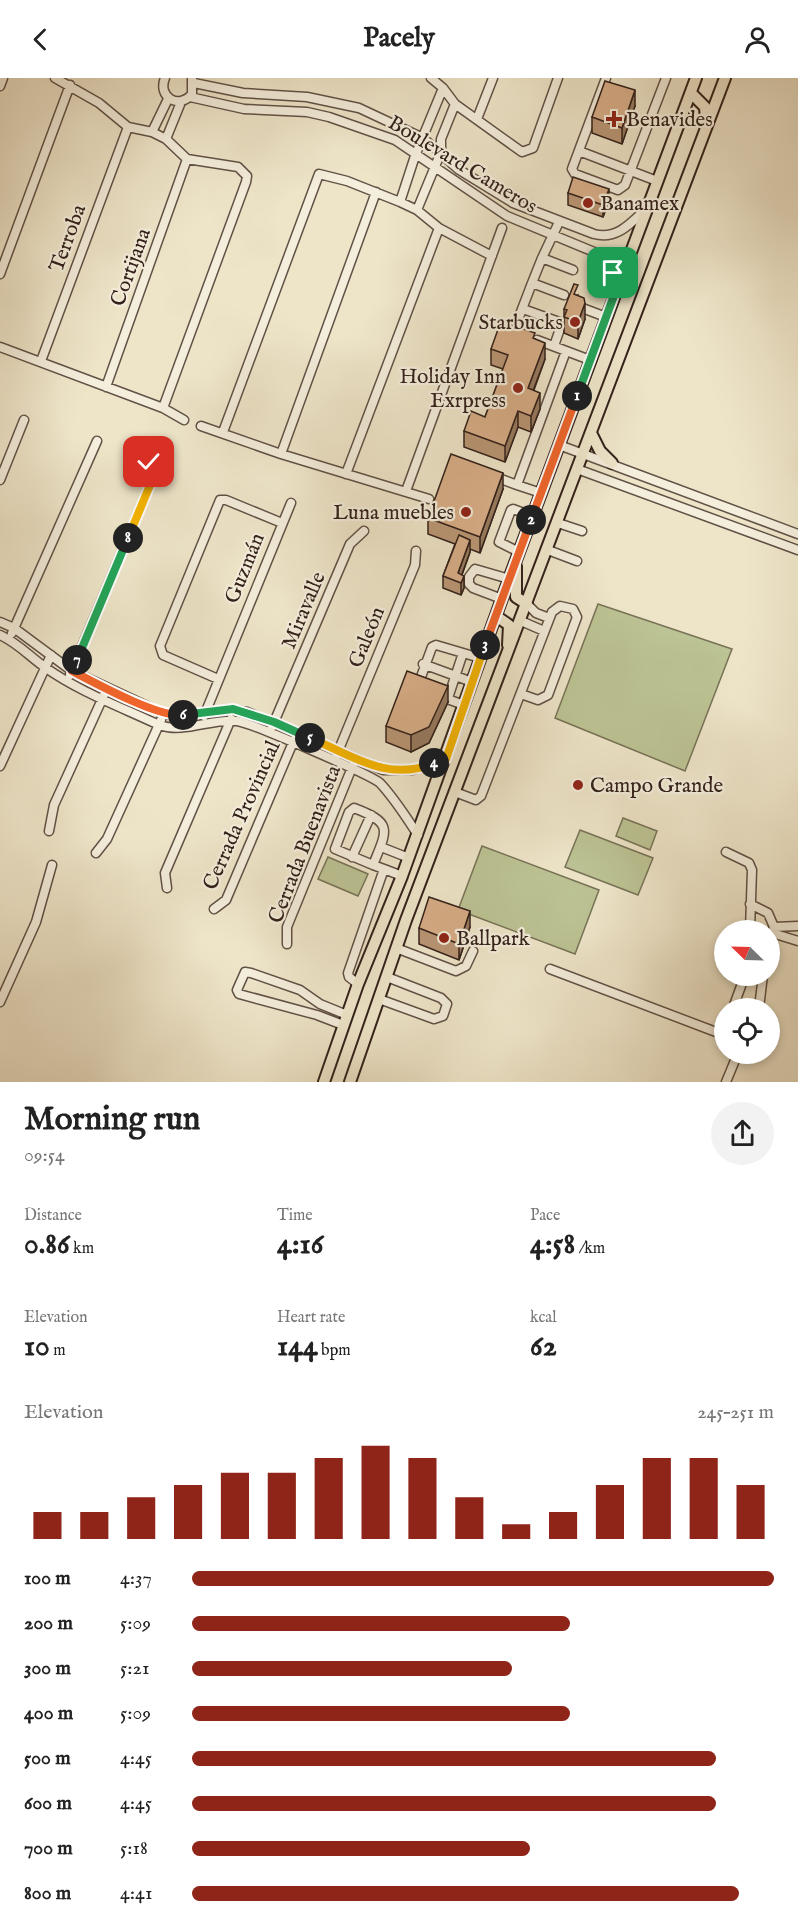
<!DOCTYPE html>
<html lang="en">
<head>
<meta charset="utf-8">
<style>
	:root { --surface:#fff; --page:#f2f2f2; --text:#222; --muted:#767676; --accent:#8f2418 }
	body { margin:0; font-family:"IM FELL English",serif; background:var(--page); color:var(--text); height:100vh; display:flex; flex-direction:column; font-size:22px; white-space:nowrap }
	* { box-sizing:border-box; margin:0 }
	p { font-size:20px; color:var(--muted) }
	.icon { flex:none; width:33px; height:33px; fill:none; stroke:currentColor; stroke-width:2; stroke-linecap:round; stroke-linejoin:round }
	.map { position:relative; height:1004px; overflow:hidden }
	.details { display:flex; flex-direction:column; background:var(--surface); flex:1 }
	.details>* { flex:none }
	.needle { width:39px; rotate:293deg }
	.controls { position:absolute; left:714px; top:842px; display:grid; gap:12px }
	.controls a { display:grid; place-items:center; width:66px; height:66px; border-radius:50%; background:var(--surface); box-shadow:0 3px 9px #0003; font-size:30px }
	.pin { position:absolute; display:grid; place-items:center; width:51px; height:51px; color:#fff; margin:-26px; border-radius:12px; box-shadow:0 3px 9px #0006 }
	.km { position:absolute; width:30px; height:30px; margin:-15px; border-radius:50%; background:#222; color:#fff; font-size:16px; line-height:30px; text-align:center }
	.round { display:grid; place-items:center; flex:none; width:63px; height:63px; border-radius:32px; background:var(--page) }
	.headline { display:flex; align-items:center; justify-content:space-between; height:102px; padding:0 24px }
	h1 { font-size:33px; font-weight:700; line-height:45px }
	.metrics { display:grid; grid-template-columns:repeat(3,1fr); gap:9px; height:102px; padding:6px 24px }
	.metrics div { display:grid; align-content:center }
	.metrics b { font-size:30px; font-weight:700 }
	.metrics small { font-size:16px; font-weight:400 }
	.metrics p { font-size:16px }
	.chart { height:168px; padding:12px 24px }
	.chart p { display:flex; justify-content:space-between }
	.chart svg { width:100%; height:108px; margin-top:6px; stroke:var(--accent); stroke-width:6 }
	ul { padding:0 24px; list-style:none; font-size:20px }
	li { display:grid; grid-template-columns:96px 72px 1fr; align-items:center; height:45px }
	li i { height:15px; border-radius:8px; background:var(--accent) }
	header { display:flex; justify-content:space-between; align-items:center; height:78px; padding:0 24px; background:var(--surface); font-size:27px; font-weight:700 }
	.map>svg:first-child { display:block }
</style>
</head>
<body>
<header><svg class="icon" aria-label="back" viewBox="0 0 24 24"><path d="M15 5l-7 7 7 7"/></svg>Pacely<svg class="icon" aria-label="person" viewBox="0 0 24 24"><circle cx="12" cy="8" r="4"/><path d="M4 21q1-7 8-7t8 7"/></svg></header>
<div class="map">
<svg width="798" height="1004" viewBox="0 0 798 1004">
	<rect width="100%" height="100%" fill="#eee5c9"/>
	<filter id="stains"><feTurbulence type="fractalNoise" baseFrequency=".00333" numOctaves="4"/><feColorMatrix values="0 0 0 0 .2 0 0 0 0 .09 0 0 0 0 .02 0 0 0 .5 -.17"/></filter>
	<radialGradient id="worn" r=".72"><stop offset=".6" stop-color="#630" stop-opacity="0"/><stop offset="1" stop-color="#630" stop-opacity=".3"/></radialGradient>
	<!-- grass -->
	<path fill="#bcc394" stroke="#777257" stroke-width="1.5" d="M598,526l134,45 -47,122 -130,-53z
		M623,740l34,13 -7,19 -34,-14z
		M580,752l73,28 -15,37 -73,-28z
		M482,768l117,44 -24,64 -117,-44z
		M328,779l40,17 -10,22 -40,-17z"/>
	<g fill="none" stroke-linecap="round" stroke-linejoin="round">
		<!-- minor casing -->
		<g stroke="#615146" stroke-width="11">
			<path id="minor" d="M165,0c-8,19 14,32 27,16v-16
				M431,0l12,10 12,16 67,48 11,-4 25,-70
				M606,0l-34,91 3,5 43,16 7,-5 41,-107
				M194,5l49,10 64,4 52,11 64,30 35,31 55,34 81,31c23,6 37,-11 52,-25
				M0,8l3,-8
				M190,19l54,12 63,3 22,5 66,23 112,76 92,38 20,28
				M477,41l16,-41
				M152,54l16,-33
				M166,61l15,-37
				M579,73l78,30
				M400,124l15,-46 28,-68
				M417,132l24,-58v-13l14,-35
				M542,180l17,-36
				M0,196l70,-189
				M532,205l10,-25 31,12
				M577,228l29,11
				M523,231l39,14 -8,23
				M519,256l-5,-4 18,-47 32,12
				M537,262l53,20
				M0,269l163,61 83,-226 1,-6 -9,-9 -51,-8 -21,-20 -14,-7 -24,-5 -29,-24 -44,-25
				M41,283l87,-234
				M106,309l81,-228
				M163,330l21,12
				M201,348l80,28 148,45
				M223,354l96,-258 28,7 53,21 17,8 22,18 53,28
				M559,367l239,89
				M281,376l95,-262
				M577,391l221,81
				M346,396l93,-246
				M493,398l24,9 49,-134
				M0,402l24,-60
				M517,407l24,8
				M406,413l96,-263
				M558,445l24,8
				M548,472l29,11
				M519,474l-20,-10 12,-32 2,-1 19,7
				M502,521l-29,-11 -4,-4v-7l6,-8 34,10
				M527,526l9,9 13,5
				M521,543l23,10
				M0,544l14,6 58,43 92,43c28,5 55,-8 83,-2l136,58h29l34,-11
				M12,555l85,-192
				M0,557c18,8 30,22 46,33 34,24 75,39 113,57 26,9 52,-7 78,-4 15,2 132,53 143,62 15,16 26,34 38,52
				M423,586l49,18
				M70,597l83,-197 -4,-16
				M218,601l-55,-24 -3,-9 60,-146h6l56,23
				M418,607l14,-38 4,-2 44,13
				M439,618l25,9
				M448,620l15,-45
				M204,638l87,-213
				M272,649l78,-183 14,-13
				M337,676l78,-189 1,-14
				M0,688l51,-111
				M455,714l21,8 5,-4 71,-184 8,-6 13,3 4,8 -29,78 -10,5 -17,-6
				M354,730c40,15 33,22 19,57l-38,-16 14,-37z
				M49,753l5,-26 50,-110
				M381,769l28,11
				M726,774l23,11 3,7 -2,60
				M96,775l11,-14 54,-119
				M352,779l19,-42
				M384,791l18,7
				M167,810l-2,-15 66,-154
				M750,826l18,9 6,14
				M214,831l12,-9 68,-160
				M772,855l26,8
				M770,860l4,-11 24,-1
				M287,866v-17l66,-162
				M396,870l60,23 10,-5 7,-15
				M550,891l174,66
				M358,906l-9,-7 -1,-4 36,-104 -11,-4
				M379,921l55,20 9,-3 4,-12 -6,-6 -54,-21
				M0,924l36,-80 16,-57
				M733,930l12,-33
				M759,930l4,-33
				M343,947l-26,-10 -78,-21 -2,-4 8,-18 6,1 49,17 20,14 27,11
				M726,1004l12,-29"/>
		</g>
		<!-- major casing -->
		<g stroke="#32201a" stroke-width="14">
			<path id="major" d="M691,15l14,14 1,13
				M591,355l9,18 12,12
				M516,488v31l11,7
				M496,538l13,9 -1,20
				M324,1004l34,-98 44,-108 107,-297 187,-501
				M350,1004l56,-162 319,-842"/>
		</g>
		<!-- minor -->
		<use href="#minor" stroke="#f4eedc" stroke-width="8"/>
		<!-- major -->
		<use href="#major" stroke="#eee5c9" stroke-width="10"/>
	</g>
	<!-- wall -->
	<path fill="#b99574" stroke="#32201a" stroke-width="1.5" d="M635,28l-13,38 -30,-11v-16z
		M568,115l41,8 -6,16 -35,-12z
		M578,217l7,24 -7,20 -14,-6v-24z
		M535,261l10,20 -11,31 6,19 -9,23 -13,-5 -13,35 -41,-15v-16l21,-14 18,-48 -12,-4v-16z
		M503,411l-23,64 -10,-4v3l-8,23 2,13 -3,7 -18,-7v-12l12,-32 -27,-10v-16z
		M448,624l-19,41 -18,9 -25,-10v-16z
		M470,849l-11,33 -40,-16v-16z"/>
	<!-- shaded-wall -->
	<path fill="#96795e" stroke="#32201a" stroke-width="1.5" d="M635,12v16l-13,38v-16z
		M609,111v12l-6,16v-12z
		M585,225v16l-7,20v-17z
		M545,265v16l-17,45v-16z
		M540,315v16l-9,23v-16z
		M518,333v16l-13,35v-16z
		M503,395v16l-23,64v-16z
		M470,462v12l-11,30 -1,-9z
		M464,498v12l-3,7v-12z
		M448,608v16l-19,41 -18,9v-17z
		M470,833v16l-11,33v-16z"/>
	<!-- building -->
	<path fill="#d7ad87" stroke="#32201a" stroke-width="1.5" d="M605,3l30,9 -13,38 -30,-11z
		M573,99l36,12 -6,16 -35,-12z
		M574,206l4,1 -4,9 10,4 1,5 -7,19 -14,-5 3,-7 -3,-1z
		M501,243l34,12 -2,5 12,5 -17,45 12,5 -9,23 -13,-5 -13,35 -41,-15 7,-20 14,6 23,-62 -17,-6z
		M451,376l52,19 -23,64 -52,-19z
		M459,457l11,5 -12,33 6,3 -3,7 -18,-7z
		M407,593l41,15 -19,41 -18,8 -25,-9z
		M429,819l41,14 -11,33 -40,-16z"/>
	<g fill="none" stroke-linecap="round" stroke-linejoin="round">
		<!-- split-1 casing -->
		<g stroke="#fff" stroke-width="12">
			<path id="split-1" d="M577,318l42,-114 -6,-9"/>
		</g>
		<!-- split-2 casing -->
		<g stroke="#fff" stroke-width="12">
			<path id="split-2" d="M531,442l46,-124"/>
		</g>
		<!-- split-3 casing -->
		<g stroke="#fff" stroke-width="12">
			<path id="split-3" d="M485,567l46,-125"/>
		</g>
		<!-- split-4 casing -->
		<g stroke="#fff" stroke-width="12">
			<path id="split-4" d="M434,685l12,-4 39,-114"/>
		</g>
		<!-- split-5 casing -->
		<g stroke="#fff" stroke-width="12">
			<path id="split-5" d="M310,660c42,17 77,45 124,25"/>
		</g>
		<!-- split-6 casing -->
		<g stroke="#fff" stroke-width="12">
			<path id="split-6" d="M183,637l50,-6 41,13 36,16"/>
		</g>
		<!-- split-7 casing -->
		<g stroke="#fff" stroke-width="12">
			<path id="split-7" d="M77,582l-5,11c23,12 87,47 111,44"/>
		</g>
		<!-- split-8 casing -->
		<g stroke="#fff" stroke-width="12">
			<path id="split-8" d="M77,582l51,-122"/>
		</g>
		<!-- split-9 casing -->
		<g stroke="#fff" stroke-width="12">
			<path id="split-9" d="M128,460l25,-60 -4,-16"/>
		</g>
		<!-- split-1 -->
		<use href="#split-1" stroke="#22a559" stroke-width="8"/>
		<!-- split-2 -->
		<use href="#split-2" stroke="#f0652b" stroke-width="8"/>
		<!-- split-3 -->
		<use href="#split-3" stroke="#f0652b" stroke-width="8"/>
		<!-- split-4 -->
		<use href="#split-4" stroke="#f5b400" stroke-width="8"/>
		<!-- split-5 -->
		<use href="#split-5" stroke="#f5b400" stroke-width="8"/>
		<!-- split-6 -->
		<use href="#split-6" stroke="#22a559" stroke-width="8"/>
		<!-- split-7 -->
		<use href="#split-7" stroke="#f0652b" stroke-width="8"/>
		<!-- split-8 -->
		<use href="#split-8" stroke="#22a559" stroke-width="8"/>
		<!-- split-9 -->
		<use href="#split-9" stroke="#f5b400" stroke-width="8"/>
	</g>
	<!-- markers -->
	<g fill="#8f2418" stroke="#f4eedc" stroke-width="2">
		<path d="M611 32h6v6h6v6h-6v6h-6v-6h-6v-6h6z"/>
		<circle cx="588" cy="125" r="6"/>
		<circle cx="575" cy="244" r="6"/>
		<circle cx="518" cy="310" r="6"/>
		<circle cx="466" cy="434" r="6"/>
		<circle cx="578" cy="707" r="6"/>
		<circle cx="444" cy="860" r="6"/>
	</g>
	<g text-anchor="middle" stroke-width="4.5" stroke-linejoin="round" paint-order="stroke">
		<!-- poi labels -->
		<g font-size="21" fill="#32201a" stroke="#f4eedc" text-anchor="start">
			<text x="626" y="48">Benavides</text>
			<text x="600" y="132">Banamex</text>
			<text x="563" y="251" text-anchor="end">Starbucks</text>
			<text x="506" y="305" text-anchor="end">Holiday Inn<tspan x="506" dy="24">Exrpress</tspan></text>
			<text x="454" y="441" text-anchor="end">Luna muebles</text>
			<text x="590" y="714">Campo Grande</text>
			<text x="456" y="867">Ballpark</text>
		</g>
		<!-- street labels -->
		<g font-size="21" fill="#32201a" stroke="#f4eedc">
			<text transform="translate(463 86) rotate(31)" y="7">Boulevard Cameros</text>
			<text transform="translate(67 160) rotate(-70)" y="7">Terroba</text>
			<text transform="translate(130 189) rotate(-70)" y="7">Cortijana</text>
			<text transform="translate(244 490) rotate(-68)" y="7">Guzmán</text>
			<text transform="translate(303 532) rotate(-67)" y="7">Miravalle</text>
			<text transform="translate(366 559) rotate(-68)" y="7">Galeón</text>
			<text transform="translate(241 737) rotate(-66)" y="7">Cerrada Provincial</text>
			<text transform="translate(304 766) rotate(-69)" y="7">Cerrada Buenavista</text>
		</g>
	</g>
	<rect width="100%" height="100%" filter="url(#stains)"/>
	<rect width="100%" height="100%" fill="url(#worn)"/>
</svg>
<div class="controls">
<a><svg class="needle" viewBox="-14 -14 28 28"><path d="M0-13l5 13h-10z" fill="#e53935"/><path d="M0 13l5-13h-10z" fill="#767676"/></svg></a>
<a><svg class="icon" aria-label="locate" viewBox="0 0 24 24"><circle cx="12" cy="12" r="6"/><path d="M12 2v4M12 18v4M2 12h4M18 12h4"/></svg></a>
</div>
<div class="pin" style="left:613px;top:195px;background:#1e9e55"><svg class="icon" aria-label="arrive" viewBox="0 0 24 24"><path d="M6 21V4h12l-3 4 3 4H6"/></svg></div>
<div class="pin" style="left:149px;top:384px;background:#d93025"><svg class="icon" aria-label="check" viewBox="0 0 24 24"><path d="M5 12l5 5 9-10"/></svg></div>
<b class="km" style="left:577px;top:318px">1</b>
<b class="km" style="left:531px;top:442px">2</b>
<b class="km" style="left:485px;top:567px">3</b>
<b class="km" style="left:434px;top:685px">4</b>
<b class="km" style="left:310px;top:660px">5</b>
<b class="km" style="left:183px;top:637px">6</b>
<b class="km" style="left:77px;top:582px">7</b>
<b class="km" style="left:128px;top:460px">8</b>
</div>
<section class="details">
<div class="headline"><div><h1>Morning run</h1><p>09:54</p></div><a class="round"><svg class="icon" aria-label="share" viewBox="0 0 24 24"><path d="M12 15V3M7 8l5-5 5 5M5 13v7h14v-7"/></svg></a></div>
<div class="metrics">
<div><p>Distance</p><b>0.86<small> km</small></b></div>
<div><p>Time</p><b>4:16</b></div>
<div><p>Pace</p><b>4:58<small> /km</small></b></div>
</div>
<div class="metrics">
<div><p>Elevation</p><b>10<small> m</small></b></div>
<div><p>Heart rate</p><b>144<small> bpm</small></b></div>
<div><p>kcal</p><b>62</b></div>
</div>
<div class="chart"><p><span>Elevation</span>245–251 m</p>
<svg viewBox="0 0 160 44" preserveAspectRatio="none"><path d="M5 44V33M15 44V33M25 44V27M35 44V22M45 44V17M55 44V17M65 44V11M75 44V6M85 44V11M95 44V27M105 44V38M115 44V33M125 44V22M135 44V11M145 44V11M155 44V22"/></svg>
</div>
<ul>
<li><b>100 m</b>4:37<i style="width:100%"></i></li>
<li><b>200 m</b>5:09<i style="width:65%"></i></li>
<li><b>300 m</b>5:21<i style="width:55%"></i></li>
<li><b>400 m</b>5:09<i style="width:65%"></i></li>
<li><b>500 m</b>4:45<i style="width:90%"></i></li>
<li><b>600 m</b>4:45<i style="width:90%"></i></li>
<li><b>700 m</b>5:18<i style="width:58%"></i></li>
<li><b>800 m</b>4:41<i style="width:94%"></i></li>
</ul>
</section>
</body>
</html>
